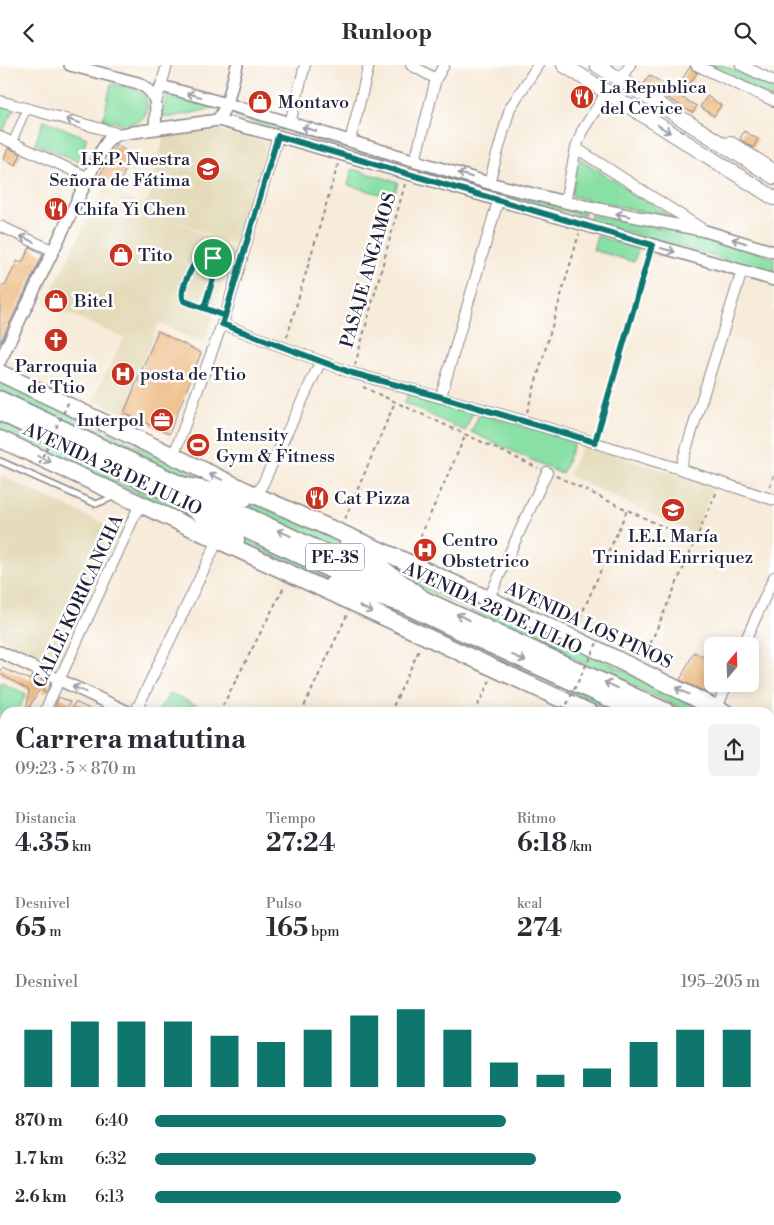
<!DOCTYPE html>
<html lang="es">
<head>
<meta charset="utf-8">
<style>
	:root { --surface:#fff; --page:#f2f2f3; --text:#2b2b33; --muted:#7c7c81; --accent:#0f766e }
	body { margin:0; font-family:"Libre Bodoni",serif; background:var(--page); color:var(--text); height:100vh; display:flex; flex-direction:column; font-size:19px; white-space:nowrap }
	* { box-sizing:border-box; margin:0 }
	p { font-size:16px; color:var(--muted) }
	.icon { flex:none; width:28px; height:28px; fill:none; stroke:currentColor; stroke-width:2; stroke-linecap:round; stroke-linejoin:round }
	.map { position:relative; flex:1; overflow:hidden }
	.sheet { position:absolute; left:0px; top:642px; width:775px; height:518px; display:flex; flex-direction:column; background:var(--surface); border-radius:15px 15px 0 0; box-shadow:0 2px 12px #0003 }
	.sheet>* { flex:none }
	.needle { width:32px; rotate:19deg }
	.tools { position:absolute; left:704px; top:572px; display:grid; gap:10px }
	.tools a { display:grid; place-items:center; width:55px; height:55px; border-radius:8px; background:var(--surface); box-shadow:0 2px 12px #0003; font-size:25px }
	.pin { position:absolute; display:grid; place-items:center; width:42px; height:42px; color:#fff; margin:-21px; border:2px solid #fff; border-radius:50%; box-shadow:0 1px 5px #0007 }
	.round { display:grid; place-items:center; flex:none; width:52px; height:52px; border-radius:8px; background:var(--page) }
	.overview { display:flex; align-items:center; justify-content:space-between; height:85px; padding:0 15px }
	h1 { font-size:28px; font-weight:700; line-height:38px }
	.figures { display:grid; grid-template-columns:repeat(3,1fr); gap:8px; height:85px; padding:5px 15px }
	.figures div { display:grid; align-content:center }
	.figures b { font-size:25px; font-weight:700 }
	.figures small { font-size:14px; font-weight:400 }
	.figures p { font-size:14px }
	.chart { height:140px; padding:10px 15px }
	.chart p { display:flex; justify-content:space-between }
	.chart svg { width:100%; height:90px; margin-top:5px; stroke:var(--accent); stroke-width:6 }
	ul { padding:0 15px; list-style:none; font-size:16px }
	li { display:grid; grid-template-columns:80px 60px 1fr; align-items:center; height:38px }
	li i { height:12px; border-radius:6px; background:var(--accent) }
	header { display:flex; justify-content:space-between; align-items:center; height:65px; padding:0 15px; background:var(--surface); font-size:22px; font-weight:700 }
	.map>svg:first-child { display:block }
</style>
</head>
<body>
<header><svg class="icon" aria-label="back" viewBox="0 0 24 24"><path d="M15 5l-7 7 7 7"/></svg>Runloop<svg class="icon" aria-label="search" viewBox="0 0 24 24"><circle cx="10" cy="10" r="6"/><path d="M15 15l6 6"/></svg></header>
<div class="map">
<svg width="774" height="1160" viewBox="0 0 774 1160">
	<rect width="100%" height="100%" fill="#fff"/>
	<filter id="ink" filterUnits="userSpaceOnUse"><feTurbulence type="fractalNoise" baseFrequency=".02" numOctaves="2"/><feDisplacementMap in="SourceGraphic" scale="10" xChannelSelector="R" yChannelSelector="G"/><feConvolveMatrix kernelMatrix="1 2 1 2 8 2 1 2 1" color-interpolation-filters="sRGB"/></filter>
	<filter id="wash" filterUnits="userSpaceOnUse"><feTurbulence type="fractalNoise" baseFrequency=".0096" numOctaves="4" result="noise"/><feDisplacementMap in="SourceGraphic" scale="20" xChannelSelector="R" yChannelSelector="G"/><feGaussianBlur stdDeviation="1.12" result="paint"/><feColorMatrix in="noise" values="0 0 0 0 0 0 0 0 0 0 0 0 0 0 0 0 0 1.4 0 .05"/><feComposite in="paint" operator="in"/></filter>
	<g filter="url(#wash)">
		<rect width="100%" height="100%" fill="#f7ebd9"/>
		<!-- built -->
		<path fill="#e4dbba" d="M216,64l52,13 -32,105 -70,-31 70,35 -32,93 -45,-21 -35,90 -31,-14 31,-61 -79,-35 60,-116 39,19 6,-10 14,-61 10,-3z
			M583,380l130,41 -19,48 -126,-59z
			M0,410l111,52 -59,135 -52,-25z"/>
		<!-- green -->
		<path fill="#89e0a4" stroke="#568170" d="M702,0h20l52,24v10z
			M111,19c10,2 23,3 31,10 4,3 6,8 5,14 -2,22 -30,15 -44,12z
			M168,27l44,14 -1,3 -44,9 -5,-4z
			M0,40l14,3 -11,24 -3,-1z
			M237,45l46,15 -1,6 -47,-14z
			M44,55l43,18 -9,23 -43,-18z
			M292,63l55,16 -2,5 -54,-16z
			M357,82l47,15 -1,4 -47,-14z
			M579,93l96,61 -104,-23z
			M421,103l59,17 -1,4 -59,-17z
			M352,104l46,13 -5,16 -45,-13z
			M499,125l86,22 -1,4 -87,-22z
			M591,150l117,22 66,20v17l-184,-53z
			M597,171l41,13 -4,13 -41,-12z
			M2,317c236,113 475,218 711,330h-24l-689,-320z
			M408,329l65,18 -8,19 -61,-28z
			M480,348l95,29 -13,32 -91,-42z
			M0,354l629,293h-18l-611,-282z
			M0,617l26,12 -9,18 -12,1v26l-5,11z
			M170,628l43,19h-56z
			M774,790v130l-4,9v-130z
			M0,926l5,2v60l-5,-3z
			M770,937l4,2v70l-4,3z
			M637,1155h103l5,5h-97z"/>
		<!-- forest -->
		<path fill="#6ebe8a" stroke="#487062" d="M359,1155h21l6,5h-22z"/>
		<!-- water -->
		<path fill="#69b2e1" stroke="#466a8e" d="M66,1155h51l-11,5h-51z
			M336,1155h22l5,5h-21z"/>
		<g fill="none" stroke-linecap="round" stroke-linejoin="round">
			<!-- taxiway -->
			<path stroke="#8c868a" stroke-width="28" d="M770,1054l4,-5
				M770,1133l4,4"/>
		</g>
		<g id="blocks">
			<!-- building -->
			<path fill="#edb87d" d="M690,2l7,6 -16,24 16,9 -4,7 -49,-29 5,-9 26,15z
				M707,31l14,9 -7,11 -14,-9z
				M744,66l14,8 -5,9 -13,-9z
				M116,79l14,10 -11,35 -21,-10z
				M8,83l13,6 -5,11 -12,-6z
				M30,182l13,7 -43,89v-54l2,-4 3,1 12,-25 5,2z
				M158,266l43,22 -32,81 -45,-21z
				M694,587l18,10v23l-4,8 -28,-13z
				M2,603l28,12 2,-5 18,9 -5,10 -4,-7 -15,26 3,-23 -29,-16z
				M59,632l11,5 -5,11h-13z
				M75,637l23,11h-22l-5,-3z"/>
		</g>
	</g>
	<g filter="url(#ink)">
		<use href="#blocks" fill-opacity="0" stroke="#8c868a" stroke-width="1"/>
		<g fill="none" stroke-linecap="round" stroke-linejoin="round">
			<!-- service casing -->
			<g stroke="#8c868a" stroke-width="8">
				<path id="service" d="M205,243l12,-45c-5,-6 -11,-8 -19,-6 -5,11 -20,31 -14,44l41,15
					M0,396l96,43 20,-8
					M770,875l4,-9
					M694,1155l4,5"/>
			</g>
			<!-- pedestrian casing -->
			<g stroke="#8c868a" stroke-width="9">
				<path id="pedestrian" d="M12,78l15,-35"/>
			</g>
			<!-- minor casing -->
			<g stroke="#8c868a" stroke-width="12">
				<path id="minor" d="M411,0l25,14
					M696,0l78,36
					M741,0l33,16
					M624,9l6,-9
					M0,36l120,33
					M156,38l11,-38
					M290,58l15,-58
					M0,72l89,41
					M350,76l19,-76
					M730,76l44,28
					M576,83l128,82
					M415,96l21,-82 8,-14
					M489,118l21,-75 28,-43
					M565,137l11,-54 6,-17 25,-39
					M0,161l54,25
					M222,259l130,49 173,48 155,48 94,31
					M441,331l57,-195
					M173,392l52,-141 53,-180
					M680,404l62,-198
					M257,431l61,-129
					M488,535l59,-128
					M743,581l31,-69
					M717,643l10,-24
					M44,648l96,-209
					M135,648l83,-173
					M0,742l5,-11
					M0,849l5,1
					M0,910l5,-12
					M0,993l5,4
					M0,1083l5,-12
					M0,1118l5,3
					M0,1141l5,12
					M253,1155l8,5
					M314,1155l6,5
					M391,1155l5,5
					M534,1155l10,5
					M128,1160l7,-5
					M200,1160l3,-5"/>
			</g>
			<!-- tertiary casing -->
			<g stroke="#8c868a" stroke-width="14">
				<path id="tertiary" d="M70,0l68,18c22,11 18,23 17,45
					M161,21l66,18 262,79 76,19 140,29 69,21
					M218,55l9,-16 10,-39
					M0,296l101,-210 8,-12 11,-5 98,-14 60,16 496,144
					M0,587l130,61"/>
			</g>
			<!-- secondary casing -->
			<g stroke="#8c868a" stroke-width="16">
				<path id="secondary" d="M564,0l210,133
					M597,0l177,112"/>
			</g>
			<!-- primary casing -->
			<g stroke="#8c868a" stroke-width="18">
				<path id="primary" d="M0,334l422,199 249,115
					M0,348l450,214 190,86
					M770,688l4,1
					M770,701l4,1"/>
			</g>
			<!-- trunk casing -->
			<g stroke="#8c868a" stroke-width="19">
				<path id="trunk" d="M0,308l257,123 152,67 162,74 155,76
					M0,374l591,274
					M182,420l63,13
					M177,432l59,43
					M348,478l74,55
					M332,520l69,18
					M770,678l4,-1
					M770,735l4,2
					M770,762l4,-7
					M576,1160v-5
					M593,1160l1,-5"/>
			</g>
			<!-- path -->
			<path stroke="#8c868a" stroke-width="2" stroke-dasharray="4 4" stroke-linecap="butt" d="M287,272l51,-173
				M355,300l50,-181
				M363,322l175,81
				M527,347l52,-178
				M598,367l51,-178
				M556,411l139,66
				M770,422l4,-12
				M345,454l50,-117
				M414,486l52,-117
				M577,560l50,-115
				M644,593l73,-167
				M219,648l66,-128
				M301,648l46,-98
				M390,648l30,-65
				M474,648l16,-33
				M560,1155l1,5"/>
			<!-- service -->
			<use href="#service" stroke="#fff" stroke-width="5"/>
			<!-- pedestrian -->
			<use href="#pedestrian" stroke="#fff" stroke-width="7"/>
			<!-- minor -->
			<use href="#minor" stroke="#fff" stroke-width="10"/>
			<!-- tertiary -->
			<use href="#tertiary" stroke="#fff" stroke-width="11"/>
			<!-- secondary -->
			<use href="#secondary" stroke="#fff" stroke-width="14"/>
			<!-- primary -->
			<use href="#primary" stroke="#fff" stroke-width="15"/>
			<!-- trunk -->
			<use href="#trunk" stroke="#fff" stroke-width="16"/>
			<!-- path-bridge -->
			<path stroke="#8c868a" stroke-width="2" stroke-dasharray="4 4" stroke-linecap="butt" d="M39,399l31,-65
				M566,648l-8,-4 1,-4 6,3 32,-65"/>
		</g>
		<!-- one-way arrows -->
		<defs><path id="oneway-shaft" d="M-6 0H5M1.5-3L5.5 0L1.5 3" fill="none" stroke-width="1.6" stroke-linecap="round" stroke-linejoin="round" transform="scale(1.25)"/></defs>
		<g stroke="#9c9ca7">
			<use href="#oneway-shaft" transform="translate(194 30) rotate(-165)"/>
			<use href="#oneway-shaft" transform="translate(73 56) rotate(-164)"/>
			<use href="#oneway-shaft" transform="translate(309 64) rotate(-164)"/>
			<use href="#oneway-shaft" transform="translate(664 64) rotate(32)"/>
			<use href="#oneway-shaft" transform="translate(465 110) rotate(-163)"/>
			<use href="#oneway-shaft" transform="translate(623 150) rotate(-168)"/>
			<use href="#oneway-shaft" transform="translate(27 174) rotate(-155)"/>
			<use href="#oneway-shaft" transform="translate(739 176) rotate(-163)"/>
			<use href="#oneway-shaft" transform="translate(668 185) rotate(16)"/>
			<use href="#oneway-shaft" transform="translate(44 394) rotate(25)"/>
			<use href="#oneway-shaft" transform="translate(216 412) rotate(-155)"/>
			<use href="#oneway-shaft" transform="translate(284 468) rotate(-155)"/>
			<use href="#oneway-shaft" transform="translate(366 544) rotate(25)"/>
			<use href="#oneway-shaft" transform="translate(463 552) rotate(-155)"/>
			<use href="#oneway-shaft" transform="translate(519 593) rotate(24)"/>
			<use href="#oneway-shaft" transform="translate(611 620) rotate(-155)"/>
			<use href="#oneway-shaft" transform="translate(79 624) rotate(-155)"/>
			<use href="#oneway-shaft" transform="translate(682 626) rotate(-154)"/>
		</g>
	</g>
	<g fill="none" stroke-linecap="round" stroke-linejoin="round" filter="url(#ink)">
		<!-- route casing -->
		<g stroke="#fff" stroke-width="10">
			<path id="route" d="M213,193l4,5 -1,6 -12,39 21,8 -3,8 130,49 89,24 154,45 57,-197 -374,-109 -53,180 -41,-15c-6,-13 9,-33 14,-44l6,-2 9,3"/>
		</g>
		<!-- route -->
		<use href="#route" stroke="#0f766e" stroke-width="6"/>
	</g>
	<!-- icons -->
	<defs>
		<g id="restaurant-disc" transform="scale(1.25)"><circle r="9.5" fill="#c8321e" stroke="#fff"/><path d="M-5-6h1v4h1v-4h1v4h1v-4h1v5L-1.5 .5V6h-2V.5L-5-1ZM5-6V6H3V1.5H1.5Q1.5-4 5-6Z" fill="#fff"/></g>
		<g id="shop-disc" transform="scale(1.25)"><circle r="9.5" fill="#c8321e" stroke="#fff"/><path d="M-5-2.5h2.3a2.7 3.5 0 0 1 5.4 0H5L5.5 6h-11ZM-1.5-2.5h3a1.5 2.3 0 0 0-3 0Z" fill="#fff"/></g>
		<g id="school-disc" transform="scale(1.25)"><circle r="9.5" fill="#c8321e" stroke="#fff"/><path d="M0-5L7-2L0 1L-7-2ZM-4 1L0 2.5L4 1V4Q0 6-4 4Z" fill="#fff"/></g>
		<g id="church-disc" transform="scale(1.25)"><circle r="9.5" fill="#c8321e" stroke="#fff"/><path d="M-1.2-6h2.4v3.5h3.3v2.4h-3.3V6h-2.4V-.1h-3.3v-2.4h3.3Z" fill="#fff"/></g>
		<g id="hospital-disc" transform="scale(1.25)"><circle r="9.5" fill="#c8321e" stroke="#fff"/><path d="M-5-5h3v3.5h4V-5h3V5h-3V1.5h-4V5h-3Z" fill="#fff"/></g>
		<g id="office-disc" transform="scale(1.25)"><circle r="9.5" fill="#c8321e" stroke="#fff"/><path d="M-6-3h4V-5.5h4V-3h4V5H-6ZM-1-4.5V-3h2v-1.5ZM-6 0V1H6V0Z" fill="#fff"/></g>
		<g id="stadium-disc" transform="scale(1.25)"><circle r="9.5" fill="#c8321e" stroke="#fff"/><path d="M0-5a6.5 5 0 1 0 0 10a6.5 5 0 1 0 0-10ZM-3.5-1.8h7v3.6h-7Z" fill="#fff"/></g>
	</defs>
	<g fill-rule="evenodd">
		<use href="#restaurant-disc" x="582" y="32"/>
		<use href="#shop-disc" x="260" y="37"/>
		<use href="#school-disc" x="208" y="104"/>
		<use href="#restaurant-disc" x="56" y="144"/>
		<use href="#shop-disc" x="121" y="190"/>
		<use href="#shop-disc" x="56" y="236"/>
		<use href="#church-disc" x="56" y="275"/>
		<use href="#hospital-disc" x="123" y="309"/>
		<use href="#office-disc" x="162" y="355"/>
		<use href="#stadium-disc" x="198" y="380"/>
		<use href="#restaurant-disc" x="317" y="433"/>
		<use href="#school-disc" x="673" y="445"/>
		<use href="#hospital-disc" x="425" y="485"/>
	</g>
	<g text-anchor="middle" stroke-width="5" stroke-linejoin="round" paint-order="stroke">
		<!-- shield labels -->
		<rect fill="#fff" stroke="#646476" stroke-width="1" x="306" y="478.5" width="58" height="27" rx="4"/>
		<g font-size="16" font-weight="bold" fill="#22223b">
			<text x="335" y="498">PE-3S</text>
		</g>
		<!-- poi labels -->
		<g font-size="18" fill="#22223b" stroke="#fff" text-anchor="start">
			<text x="600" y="28">La Republica<tspan x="600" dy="21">del Cevice</tspan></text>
			<text x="278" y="43">Montavo</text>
			<text x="190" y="100" text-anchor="end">I.E.P. Nuestra<tspan x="190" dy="21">Señora de Fátima</tspan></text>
			<text x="74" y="150">Chifa Yi Chen</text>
			<text x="138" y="196">Tito</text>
			<text x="74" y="242">Bitel</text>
			<text x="56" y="307" text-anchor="middle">Parroquia<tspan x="56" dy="21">de Ttio</tspan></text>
			<text x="140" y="315">posta de Ttio</text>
			<text x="144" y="361" text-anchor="end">Interpol</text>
			<text x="216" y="376">Intensity<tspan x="216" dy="21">Gym &amp; Fitness</tspan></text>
			<text x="334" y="439">Cat Pizza</text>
			<text x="673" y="477" text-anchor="middle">I.E.I. María<tspan x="673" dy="21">Trinidad Enrriquez</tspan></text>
			<text x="442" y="481">Centro<tspan x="442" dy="21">Obstetrico</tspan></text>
		</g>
		<!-- street labels -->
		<g font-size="18" fill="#22223b" stroke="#fff">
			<text transform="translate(368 205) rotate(-74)" y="6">PASAJE ANGAMOS</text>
			<text transform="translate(113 404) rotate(25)" y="6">AVENIDA 28 DE JULIO</text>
			<text transform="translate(78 536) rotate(-65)" y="6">CALLE KORICANCHA</text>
			<text transform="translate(493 543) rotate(25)" y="6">AVENIDA 28 DE JULIO</text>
			<text transform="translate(589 560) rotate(25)" y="6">AVENIDA LOS PINOS</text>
		</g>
	</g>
</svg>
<div class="tools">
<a><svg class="needle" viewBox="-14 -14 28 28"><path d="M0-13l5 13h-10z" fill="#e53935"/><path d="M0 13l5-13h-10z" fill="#7c7c81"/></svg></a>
</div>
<div class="pin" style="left:213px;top:193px;background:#1e9e55"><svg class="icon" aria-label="arrive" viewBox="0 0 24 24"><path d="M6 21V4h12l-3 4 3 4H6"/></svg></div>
<section class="sheet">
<div class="overview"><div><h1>Carrera matutina</h1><p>09:23 · 5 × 870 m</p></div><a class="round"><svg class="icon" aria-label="share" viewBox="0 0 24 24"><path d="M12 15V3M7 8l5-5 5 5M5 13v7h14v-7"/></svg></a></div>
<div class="figures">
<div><p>Distancia</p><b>4.35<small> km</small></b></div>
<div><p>Tiempo</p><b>27:24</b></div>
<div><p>Ritmo</p><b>6:18<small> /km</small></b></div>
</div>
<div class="figures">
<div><p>Desnivel</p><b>65<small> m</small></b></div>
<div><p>Pulso</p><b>165<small> bpm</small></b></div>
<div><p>kcal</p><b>274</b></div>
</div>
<div class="chart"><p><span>Desnivel</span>195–205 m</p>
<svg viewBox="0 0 160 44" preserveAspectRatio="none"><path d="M5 44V16M15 44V12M25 44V12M35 44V12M45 44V19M55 44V22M65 44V16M75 44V9M85 44V6M95 44V16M105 44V32M115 44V38M125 44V35M135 44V22M145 44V16M155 44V16"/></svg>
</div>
<ul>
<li><b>870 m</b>6:40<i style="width:58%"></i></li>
<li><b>1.7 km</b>6:32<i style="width:63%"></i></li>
<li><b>2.6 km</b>6:13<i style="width:77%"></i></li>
</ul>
</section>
</div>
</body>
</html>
